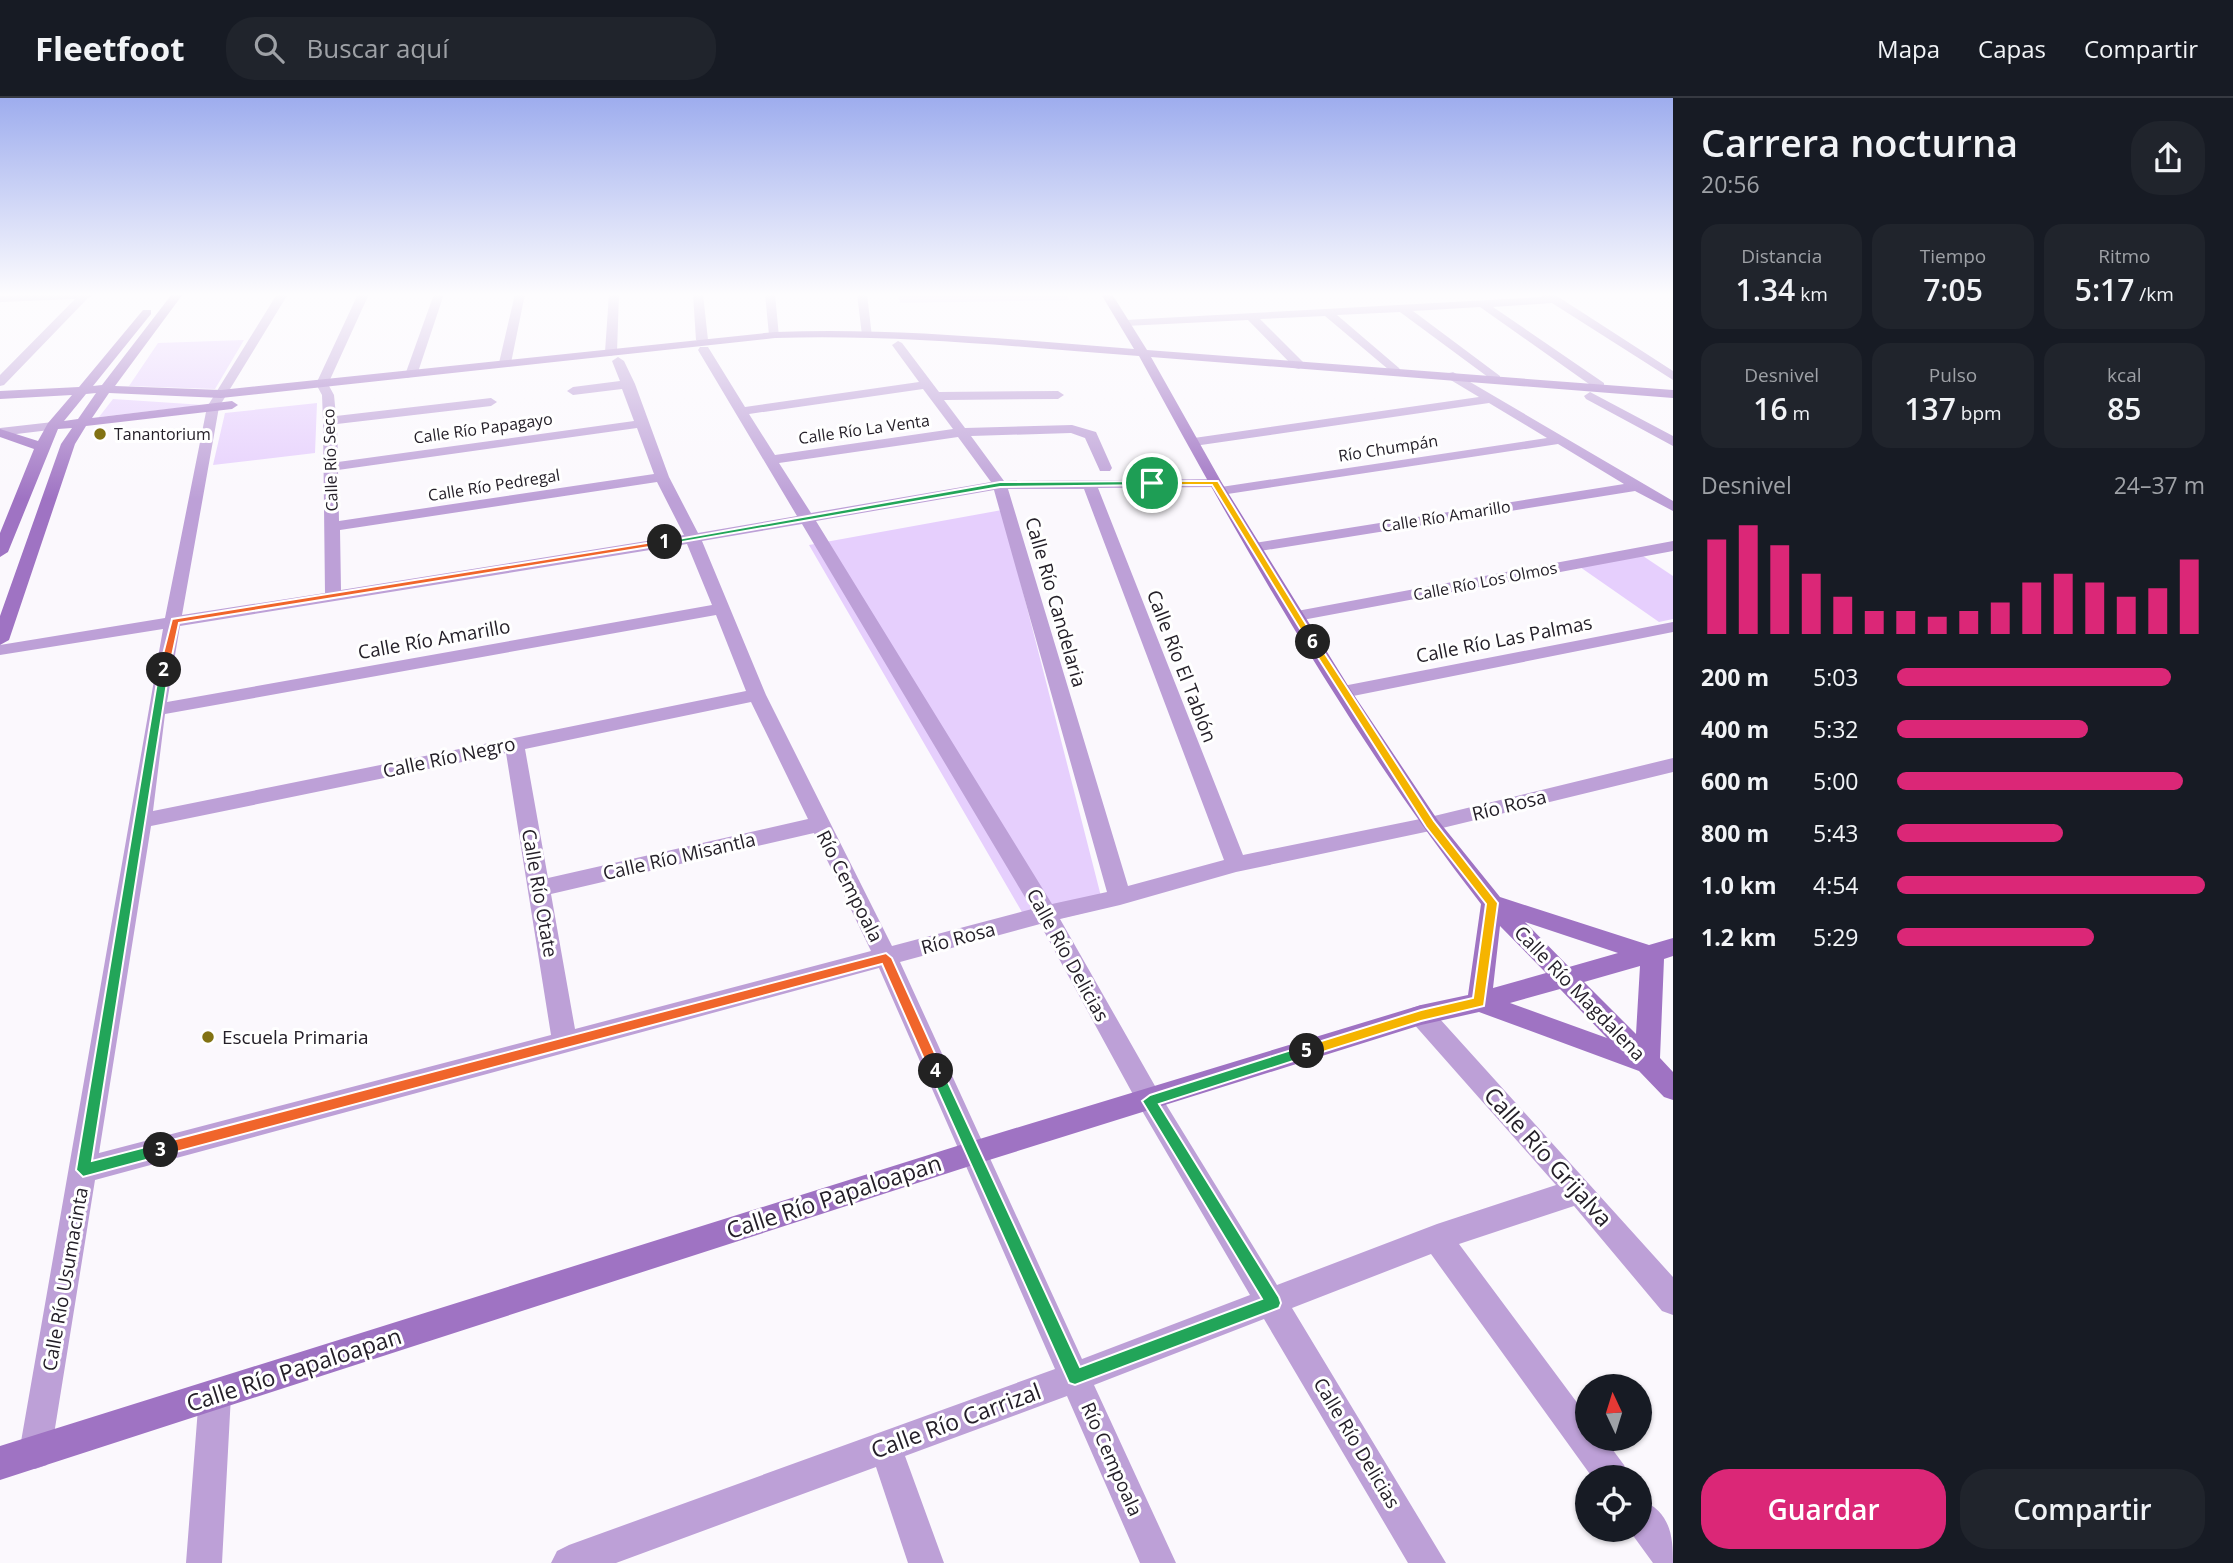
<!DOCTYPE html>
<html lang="es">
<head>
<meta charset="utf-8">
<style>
	:root { --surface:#171b24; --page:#20242c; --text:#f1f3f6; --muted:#9ea1a6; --line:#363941; --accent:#db2777 }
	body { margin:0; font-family:"Open Sans",sans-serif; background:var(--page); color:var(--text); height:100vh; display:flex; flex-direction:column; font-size:26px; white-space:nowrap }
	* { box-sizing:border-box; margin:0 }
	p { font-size:23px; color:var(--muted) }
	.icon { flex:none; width:38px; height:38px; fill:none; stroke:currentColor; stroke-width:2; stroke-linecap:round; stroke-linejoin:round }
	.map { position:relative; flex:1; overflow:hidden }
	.sheet { display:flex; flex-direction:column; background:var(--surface); width:560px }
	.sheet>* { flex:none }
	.needle { width:46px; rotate:356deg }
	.fabs { position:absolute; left:1575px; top:1276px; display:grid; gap:14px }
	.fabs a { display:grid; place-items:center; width:77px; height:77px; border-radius:50%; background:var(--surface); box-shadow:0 2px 5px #0004; font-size:35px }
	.pin { position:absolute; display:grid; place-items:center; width:60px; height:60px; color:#fff; margin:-30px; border:4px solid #fff; border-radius:50%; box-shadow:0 2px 7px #0007 }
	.km { position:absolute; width:35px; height:35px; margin:-18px; border-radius:50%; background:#222; color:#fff; font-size:19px; line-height:35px; text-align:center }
	.round { display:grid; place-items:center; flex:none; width:74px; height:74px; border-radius:28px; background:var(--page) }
	.summary { display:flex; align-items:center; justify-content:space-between; height:119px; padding:0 28px }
	h1 { font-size:38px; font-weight:600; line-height:52px }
	.stats { display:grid; grid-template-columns:repeat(3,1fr); gap:10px; height:119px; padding:7px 28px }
	.stats div { display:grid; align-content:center; border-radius:18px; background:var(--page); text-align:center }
	.stats b { font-size:30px; font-weight:600 }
	.stats small { font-size:19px; font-weight:400 }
	.stats p { font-size:19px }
	.chart { height:196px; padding:14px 28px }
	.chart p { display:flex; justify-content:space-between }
	.chart svg { width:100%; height:126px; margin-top:7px; stroke:var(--accent); stroke-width:6 }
	.cta { display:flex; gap:14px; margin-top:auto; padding:14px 28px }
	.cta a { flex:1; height:80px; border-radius:28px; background:var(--accent); color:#fff; font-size:28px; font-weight:600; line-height:80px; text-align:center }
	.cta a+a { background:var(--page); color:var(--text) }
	ul { padding:0 28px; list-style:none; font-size:23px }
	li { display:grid; grid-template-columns:112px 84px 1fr; align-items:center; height:52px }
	li i { height:18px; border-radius:9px; background:var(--accent) }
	header { display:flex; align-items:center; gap:42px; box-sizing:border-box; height:98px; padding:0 35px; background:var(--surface); border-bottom:2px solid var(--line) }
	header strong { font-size:33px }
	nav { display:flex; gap:38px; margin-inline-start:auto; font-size:24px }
	.search { width:490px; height:63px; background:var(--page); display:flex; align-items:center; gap:18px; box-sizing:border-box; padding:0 24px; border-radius:28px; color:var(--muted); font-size:26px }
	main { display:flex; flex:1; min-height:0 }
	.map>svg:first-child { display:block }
</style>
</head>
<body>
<header>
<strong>Fleetfoot</strong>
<div class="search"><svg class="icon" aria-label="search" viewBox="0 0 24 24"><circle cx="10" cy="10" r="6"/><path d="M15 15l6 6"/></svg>Buscar aquí</div>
<nav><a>Mapa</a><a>Capas</a><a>Compartir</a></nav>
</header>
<main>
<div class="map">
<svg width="1673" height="1465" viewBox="0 0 1673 1465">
	<rect width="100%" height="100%" fill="#fbf8fd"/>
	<!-- green -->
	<path fill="#e6cffd" d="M898,196h168l3,6 -169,3z
		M244,242l-29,49 -86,-3 29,-43z
		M113,301l91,6 -105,12z
		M317,305l-2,50 -102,12 12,-52z
		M1002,412l102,398 -74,18 -221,-381z
		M1643,458l30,20v43l-14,3 -79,-55z"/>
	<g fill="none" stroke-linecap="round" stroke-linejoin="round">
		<!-- street -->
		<path fill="#bda0d7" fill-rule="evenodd" d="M33,196l62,1 -7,3 -84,87 -4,1v-11l75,-76 -75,3v-6z
			M277,196h11l-69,113 -37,208 143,-22 -2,-172 -1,-26 -6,-11 42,-90h11l-41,90 6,11 2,21 155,-18 6,4 -6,4 -154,18 1,38 296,-41 -12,-32 -49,6 -6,-4 6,-4 47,-6 -8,-20 6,-4 6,4 11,23 34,93 29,56 99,-17 -99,-166 2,-3h8l37,60 174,-25 -27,-37 6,-4 4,2 37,49 119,-1 6,4 -6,4 -114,1 21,28 107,-3 24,7 16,36 -2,3h-10l-15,-33 -14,-5 -100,3 33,45 211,-2 7,4 -7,4 -117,1 145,367 187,-38 243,-59v14l-243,59 -194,41 -116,33 -60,14 99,174 118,192 160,-61 119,-39 -144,-163 -3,-7 3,-7 9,-3 9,3 243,269v38l-11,-4 -88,-105 -115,38 128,172v22h17l20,27 5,12h-37l-161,-223 -139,54 154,255h-38l-144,-244 -170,66 82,178h-36l-73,-167 -162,60 39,107h-36l-32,-96 -260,96h-65l6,-12 12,-6 486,-176 -176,-401 -784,212 -44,273 -4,12 -12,4 -12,-4 -4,-12 144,-824 -163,26v-10l165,-27 42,-211zM923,291l30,40 -178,26 -26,-41zM637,330l17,46 -315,47 -1,-51zM958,339l33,45 -180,31 -32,-50zM657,384l27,53 -343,55 -1,-60zM1008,391h76l140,371 -96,26zM994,392l113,402 -55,12 -236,-383zM802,426l230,385 -140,37 -126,-251 -64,-154zM687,446l25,61 -545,97 13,-76zM716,517l30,76 -593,120 12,-97zM751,604l57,117 -260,59 -23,-129zM506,655l45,282 -452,118 52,-327zM814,735l57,118 -296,78 -24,-135zM1040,826l101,185 109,186 -168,64 -182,-397z
			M434,196h10l-27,81 -10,3 -2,-3z
			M515,196h10l-14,69 -6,4 -6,-4z
			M609,196h10l-2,58 -6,4 -6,-4z
			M693,196h10l5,46 -6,3 -6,-3z
			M765,196h10l4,43 -10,-2z
			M857,196h10l5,43 -10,-2z
			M1540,196h13l7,4 113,73v9l-121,-77 -59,4 111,76v6h-8l-116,-82 -67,4 87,65v6l-4,1 -96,-71 -63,3 62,53 2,3 -6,4 -70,-59 -65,3 43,43 2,3 -6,4 -4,-1 -47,-48 -123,6 -6,-3 6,-3 418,-23z
			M1453,274l220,129v10l-38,-20 -381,61 -8,-5 2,-3 376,-60 -66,-40 -337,51 -7,-4 7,-4 326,-49 -58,-35 -295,43 -7,-4 7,-4 285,-41 -30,-18v-6z
			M1590,294l83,44v10l-87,-47 -2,-3z
			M53,324l5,1v6l-58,7v-8z
			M1673,443v10l-376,70 -8,-5 8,-5z
			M1673,524v10l-330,66 -9,-6 9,-6z
			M215,1281l11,5 5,11 -9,168h-36l13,-168 5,-11z
			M1640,1401c30,13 33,35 33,64h-20l-24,-33h11z"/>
		<!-- secondary -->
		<path fill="#9f73c3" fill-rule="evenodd" d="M172,196h11l-68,92 106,4 554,-58c120,-5 240,8 359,17l-33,-55h11l35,56 526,40v8l-522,-41 71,126 130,209 85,127 63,78 149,48 24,-7v18l-9,3 -4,99 13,14v28l-9,-3 -25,-26 -160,-59 -58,13 -448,140 -973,315v-34l973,-305 448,-136 47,-10 13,-91c-132,-170 -239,-359 -342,-548 -121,-9 -242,-22 -364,-18l-554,60 -112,-5 -17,25 140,-17 6,4 -6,4 -146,17 -11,18 -66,196 -9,5v-29l61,-172 11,-16 -14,1 -50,123 -8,5v-24l34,-84 -34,-12v-8l38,12 10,-18 24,-28 -72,4v-8l79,-4 64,-77h8v4l-58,72 9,-1zM96,295l-18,26 -14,2 22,-27zM1525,824l93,31 -49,14zM1500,828l46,47 -53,15zM1640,868l-4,68 -52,-52zM1560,891l47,49 -97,-35z"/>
	</g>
	<!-- sky -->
	<linearGradient id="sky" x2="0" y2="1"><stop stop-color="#9eadee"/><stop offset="0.49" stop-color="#fdfcfe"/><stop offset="1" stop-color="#fdfcfe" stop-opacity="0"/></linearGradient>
	<rect width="1673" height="401" fill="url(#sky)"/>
	<!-- split-1 -->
	<path fill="#22a559" stroke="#fff" stroke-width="2" d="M1152,383l3,4 -155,2 -335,58 -4,-3 339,-60z"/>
	<!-- split-2 -->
	<path fill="#f0652b" stroke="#fff" stroke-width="2" d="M665,442l3,4 -489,79 -10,47 -5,3 -5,-3 13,-51z"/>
	<!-- split-3 -->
	<path fill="#22a559" stroke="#fff" stroke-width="2" d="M164,569l5,3 -77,491 69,-18 7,7 -7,6 -78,21 -7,-7 83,-500z"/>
	<!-- split-4 -->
	<path fill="#f0652b" stroke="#fff" stroke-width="2" d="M886,855l6,5 51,113 -2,4h-10l-49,-111 -721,192 -8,-6 8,-7z"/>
	<!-- split-5 -->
	<path fill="#22a559" stroke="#fff" stroke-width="2" d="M1307,947l7,6 -2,4 -153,49 120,193 2,6 -2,5 -204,77 -6,-2 -140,-312 2,-4h10l139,300 182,-68 -120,-198 8,-6z"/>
	<!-- split-6 -->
	<path fill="#f5b400" stroke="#fff" stroke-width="2" d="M1309,542h7l118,181 64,82 -14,103 -63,15 -114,36 -7,-6 2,-4 119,-37 52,-12 13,-94 -60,-77 -118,-185z"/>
	<!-- split-7 -->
	<path fill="#f5b400" stroke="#fff" stroke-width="2" d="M1152,383h66l99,161 -1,2 -8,-2 -96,-157h-63z"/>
	<!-- markers -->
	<g fill="#827213" stroke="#fff" stroke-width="2.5">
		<circle cx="100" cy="336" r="7"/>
		<circle cx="208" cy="939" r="7"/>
	</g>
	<g text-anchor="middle" stroke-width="6" stroke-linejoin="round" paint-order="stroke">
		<!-- far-street labels -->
		<g font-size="16" fill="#252029" stroke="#fff">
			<text transform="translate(483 330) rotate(-8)" y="6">Calle Río Papagayo</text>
			<text transform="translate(864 331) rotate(-8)" y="6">Calle Río La Venta</text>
			<text transform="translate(1388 350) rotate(-9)" y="6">Río Chumpán</text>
			<text transform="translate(330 362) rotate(-92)" y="6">Calle Río Seco</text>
			<text transform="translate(494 387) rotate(-9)" y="6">Calle Río Pedregal</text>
			<text transform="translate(1446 418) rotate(-9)" y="6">Calle Río Amarillo</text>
			<text transform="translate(1485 483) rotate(-11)" y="6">Calle Río Los Olmos</text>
		</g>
		<!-- far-poi labels -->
		<g font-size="16" fill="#252029" stroke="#fff" text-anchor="start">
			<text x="114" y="342">Tanantorium</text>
		</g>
		<!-- street labels -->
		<g font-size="19" fill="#252029" stroke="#fff">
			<text transform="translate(1056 504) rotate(74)" y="7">Calle Río Candelaria</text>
			<text transform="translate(434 541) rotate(-10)" y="7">Calle Río Amarillo</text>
			<text transform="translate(1504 541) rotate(-11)" y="7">Calle Río Las Palmas</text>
			<text transform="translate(1182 568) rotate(69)" y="7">Calle Río El Tablón</text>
			<text transform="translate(449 659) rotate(-12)" y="7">Calle Río Negro</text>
			<text transform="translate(1509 707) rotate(-14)" y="7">Río Rosa</text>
			<text transform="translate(679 758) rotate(-13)" y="7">Calle Río Misantla</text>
			<text transform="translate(850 788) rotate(63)" y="7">Río Cempoala</text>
			<text transform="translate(540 795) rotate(80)" y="7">Calle Río Otate</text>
			<text transform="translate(958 840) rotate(-15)" y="7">Río Rosa</text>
			<text transform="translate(1068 857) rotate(61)" y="7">Calle Río Delicias</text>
			<text transform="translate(1580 895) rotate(46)" y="7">Calle Río Magdalena</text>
			<text transform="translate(65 1181) rotate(-80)" y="7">Calle Río Usumacinta</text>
			<text transform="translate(1357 1345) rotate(59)" y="7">Calle Río Delicias</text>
			<text transform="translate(1112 1361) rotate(66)" y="7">Río Cempoala</text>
		</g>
		<!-- poi labels -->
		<g font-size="19" fill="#252029" stroke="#fff" text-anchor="start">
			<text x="222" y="946">Escuela Primaria</text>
		</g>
		<!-- near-street labels -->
		<g font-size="23" fill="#252029" stroke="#fff">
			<text transform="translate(1548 1059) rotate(48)" y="8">Calle Río Grijalva</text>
			<text transform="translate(834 1099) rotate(-18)" y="8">Calle Río Papaloapan</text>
			<text transform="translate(294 1272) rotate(-18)" y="8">Calle Río Papaloapan</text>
			<text transform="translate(956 1323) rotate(-20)" y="8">Calle Río Carrizal</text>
		</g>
	</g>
</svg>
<div class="fabs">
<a><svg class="needle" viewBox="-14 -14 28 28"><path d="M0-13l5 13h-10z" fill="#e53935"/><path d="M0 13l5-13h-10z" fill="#9ea1a6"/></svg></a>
<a><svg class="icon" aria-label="locate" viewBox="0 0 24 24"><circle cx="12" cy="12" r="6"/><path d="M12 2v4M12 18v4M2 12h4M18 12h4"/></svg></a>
</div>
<div class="pin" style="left:1152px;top:385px;background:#1e9e55"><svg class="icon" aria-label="arrive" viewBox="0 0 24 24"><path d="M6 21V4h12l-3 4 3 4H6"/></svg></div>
<b class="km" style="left:665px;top:444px">1</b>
<b class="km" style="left:164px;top:572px">2</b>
<b class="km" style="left:161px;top:1052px">3</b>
<b class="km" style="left:936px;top:973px">4</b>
<b class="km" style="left:1307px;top:953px">5</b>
<b class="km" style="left:1313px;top:544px">6</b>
</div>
<section class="sheet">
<div class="summary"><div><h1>Carrera nocturna</h1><p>20:56</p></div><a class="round"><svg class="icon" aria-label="share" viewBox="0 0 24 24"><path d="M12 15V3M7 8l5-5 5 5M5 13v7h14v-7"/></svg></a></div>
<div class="stats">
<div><p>Distancia</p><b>1.34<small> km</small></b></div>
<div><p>Tiempo</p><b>7:05</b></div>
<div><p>Ritmo</p><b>5:17<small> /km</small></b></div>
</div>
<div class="stats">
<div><p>Desnivel</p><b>16<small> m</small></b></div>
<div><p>Pulso</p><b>137<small> bpm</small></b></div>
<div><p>kcal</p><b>85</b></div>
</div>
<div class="chart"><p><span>Desnivel</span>24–37 m</p>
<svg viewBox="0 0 160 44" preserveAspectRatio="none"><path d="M5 44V11M15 44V6M25 44V13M35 44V23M45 44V31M55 44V36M65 44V36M75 44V38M85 44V36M95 44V33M105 44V26M115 44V23M125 44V26M135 44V31M145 44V28M155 44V18"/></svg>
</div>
<ul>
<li><b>200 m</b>5:03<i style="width:89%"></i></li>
<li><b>400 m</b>5:32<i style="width:62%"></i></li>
<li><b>600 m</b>5:00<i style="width:93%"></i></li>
<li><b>800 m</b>5:43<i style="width:54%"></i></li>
<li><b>1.0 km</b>4:54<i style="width:100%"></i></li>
<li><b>1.2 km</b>5:29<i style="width:64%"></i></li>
</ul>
<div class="cta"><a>Guardar</a><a>Compartir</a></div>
</section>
</main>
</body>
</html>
